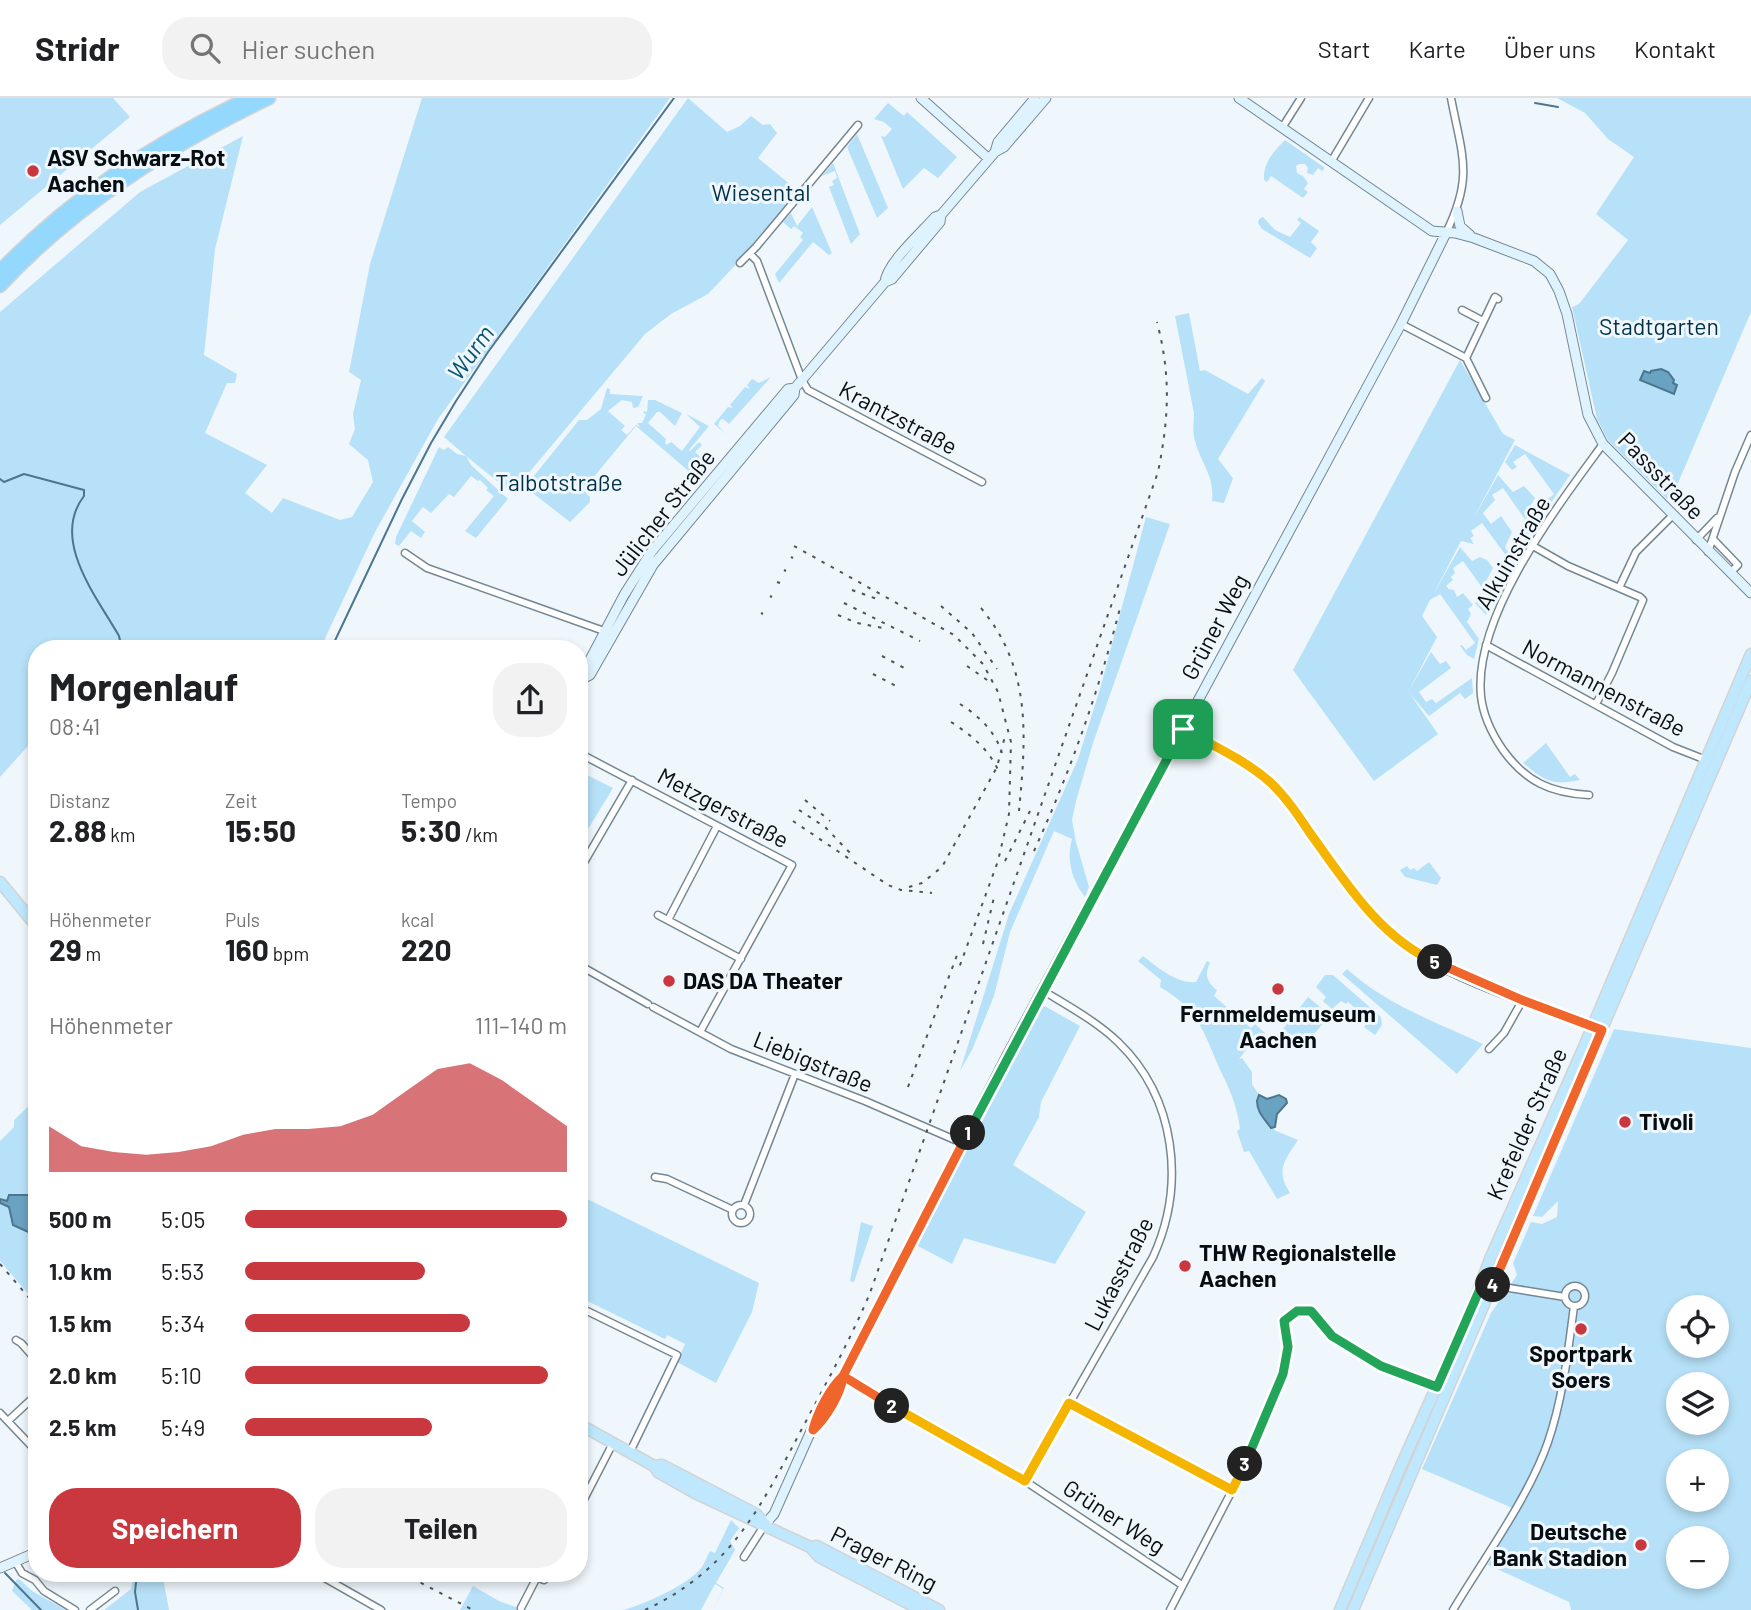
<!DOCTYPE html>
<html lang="de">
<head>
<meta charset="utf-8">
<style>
	:root { --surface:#fff; --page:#f2f2f2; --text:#202124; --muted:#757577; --line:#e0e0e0; --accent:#c8383e }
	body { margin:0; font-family:Barlow,sans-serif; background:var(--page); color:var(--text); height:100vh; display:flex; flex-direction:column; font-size:26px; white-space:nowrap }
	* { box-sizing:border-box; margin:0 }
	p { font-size:23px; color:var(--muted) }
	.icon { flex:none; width:38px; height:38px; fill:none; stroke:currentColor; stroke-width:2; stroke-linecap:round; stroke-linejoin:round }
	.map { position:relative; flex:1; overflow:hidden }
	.details { position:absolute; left:28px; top:542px; width:560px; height:942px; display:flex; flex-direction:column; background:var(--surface); border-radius:28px; box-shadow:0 4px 10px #0003 }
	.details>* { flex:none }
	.tools { position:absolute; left:1666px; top:1197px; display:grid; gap:14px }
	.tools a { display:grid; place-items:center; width:63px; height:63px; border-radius:50%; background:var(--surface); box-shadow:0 4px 10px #0003; font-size:35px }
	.pin { position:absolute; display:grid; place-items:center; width:60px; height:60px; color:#fff; margin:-30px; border-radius:14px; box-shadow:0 4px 10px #0006 }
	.km { position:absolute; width:35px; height:35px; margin:-18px; border-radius:50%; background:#222; color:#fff; font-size:19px; line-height:35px; text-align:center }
	.round { display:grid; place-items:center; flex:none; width:74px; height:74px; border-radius:28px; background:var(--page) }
	.overview { display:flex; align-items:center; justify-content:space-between; height:119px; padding:0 21px }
	h1 { font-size:38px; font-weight:700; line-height:52px }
	.stats { display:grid; grid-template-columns:repeat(3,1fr); gap:10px; height:119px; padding:7px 21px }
	.stats div { display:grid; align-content:center }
	.stats b { font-size:30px; font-weight:700 }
	.stats small { font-size:19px; font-weight:400 }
	.stats p { font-size:19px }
	.chart { height:196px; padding:14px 21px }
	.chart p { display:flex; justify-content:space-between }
	.chart svg { width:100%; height:126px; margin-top:7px; fill:var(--accent); opacity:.7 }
	.cta { display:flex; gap:14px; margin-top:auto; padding:14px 21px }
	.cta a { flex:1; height:80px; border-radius:28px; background:var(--accent); color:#fff; font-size:28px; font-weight:700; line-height:80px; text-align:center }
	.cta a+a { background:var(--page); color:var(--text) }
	ul { padding:0 21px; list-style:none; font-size:23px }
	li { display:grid; grid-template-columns:112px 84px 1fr; align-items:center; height:52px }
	li i { height:18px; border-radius:9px; background:var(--accent) }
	header { display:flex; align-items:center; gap:42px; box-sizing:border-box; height:98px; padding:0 35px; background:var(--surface); border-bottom:2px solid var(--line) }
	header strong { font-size:33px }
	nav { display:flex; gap:38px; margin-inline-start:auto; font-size:24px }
	.search { width:490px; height:63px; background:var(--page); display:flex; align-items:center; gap:18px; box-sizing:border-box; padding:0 24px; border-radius:28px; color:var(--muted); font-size:26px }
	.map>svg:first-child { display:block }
</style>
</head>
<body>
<header>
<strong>Stridr</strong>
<div class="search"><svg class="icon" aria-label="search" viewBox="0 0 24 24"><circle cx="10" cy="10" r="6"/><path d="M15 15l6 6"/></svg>Hier suchen</div>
<nav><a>Start</a><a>Karte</a><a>Über uns</a><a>Kontakt</a></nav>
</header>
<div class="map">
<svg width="1751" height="1512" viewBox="0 0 1751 1512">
	<rect width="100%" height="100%" fill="#eff7fc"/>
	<!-- green -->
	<path fill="#b7e1f8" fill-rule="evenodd" d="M0,0h113l17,19 -130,108z
		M422,0h248l-232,321 -63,113 -55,117h-283v87l-37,41v-465l140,-120 103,-56 -28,113 -11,106 33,19 -2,9h-8l-22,50 62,32 -22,28 27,20 11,-15 57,22 12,-3 21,-35 -5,-22 -19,-16 6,-15 -2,-15 8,-34 -12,-8 21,-108z
		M688,0l39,34 13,-6 11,-10 12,9 7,-1 7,9 -19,25 39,32 -55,68 -34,36 -37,20 -26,20 -133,159 -46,-37 5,9 37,34 -32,39 -11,-7 29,-35 -8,-6 2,-2 -8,-8 -2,1 -7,-5 -17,21 -5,-3 -18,19 -8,-6 -11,14 13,11 -4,6 -10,-7 -12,15 -4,-2 1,-7 43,-90 5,3 4,-3 9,7 9,2 -22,-19z
		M1557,0h194v214l-73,171 -11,16 -59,-59 -11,-21 -25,-112 7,-3 49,-64 -32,-26 38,-57 -26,-18 -23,-26z
		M888,5l16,13 3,-4 50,45 -19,21 -14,-10 -21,21 -22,-53 4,1 7,-8 -8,-7 -10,-3z
		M857,36l31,74 -11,10 -30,-71z
		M1285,42l40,28 -3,3 -4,-3 -5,7 -6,-2 1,-5 -3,-4h-6l-3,2 1,7 6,3 5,7 -4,6 4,3 -5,6 -32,-22 -4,6 -3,-2c-1,-17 9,-28 21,-40z
		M833,65l27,71 -9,10 -22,-57 5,-2 -2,-4 5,-3 -2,-7 -13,5z
		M812,109l20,46 -3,2 -16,-13 -34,41 -4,-9 28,-34 -3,-3 3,-4 -9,-7 -3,3 -8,-7 8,-9 6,13z
		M1263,119l12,13 15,7 11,-14 -4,-3 2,-3 20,14 -8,11 6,6 -7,10 -48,-29 -4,-6 1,-4z
		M1189,215l11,58 5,-1 43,24 14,-16 3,3 -47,78 15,19 -9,25 -12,-2c3,-24 -11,-38 -17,-60 -3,-10 -1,-18 -1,-28l-19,-97z
		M1460,262l43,74 12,6 -43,81 26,-46 15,17 11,-6 11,12 -8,14 8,14 -9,14 -6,-4 11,-8 -28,-40 -11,7 3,5 -12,13 8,11 10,-8 11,16 -7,15 5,8 -3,2 -25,-34 -11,8 3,5 -4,2 4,6 -13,-3 -28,54 27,-48 12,14 8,-4 7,3 6,8 -8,15 10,14 -9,18 -11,-12 2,-1 4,5 10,-7 -28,-39 -10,7 2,5 -4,4 2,3 -7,6 3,3 5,1 3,7 6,-4 10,12 -5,4 3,5 -4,8 12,17 -5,20 -7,-4 -7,-9 2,-1 4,5 9,-7 -35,-49 -10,6 -8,16 15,21 -29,55 23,-40 9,12 6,-3 5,7 -32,24 7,10 6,-3 4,4 36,-25 1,15 -8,6 -5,-6 -31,23 -19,-22 28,40 -64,47 -81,-111z
		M771,279l-42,47 -6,-5 -3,1 -2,6 8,8 -12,-10 14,-17 5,1 -3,-3 15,-18 5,2 -3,-4 5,-6 7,4z
		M607,290l3,1v5l33,2 -5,11 -5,1 -1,-6 -10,-2 -14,11 17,15 -4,4 6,5 9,-10 4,2 -3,-4h5l4,-9 -3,-1 1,-2 3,1 1,-12h7l27,13 -7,13 -15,-14h-3l-9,11 18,16 -1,4 2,2 4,-3 11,9 18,-24 -14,-13 23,12 -20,24 1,1 9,-9 3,3 -7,7 9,8 -4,4 -3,-2 -4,6 2,2 -3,4 -56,-48 -53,64 7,7v5l-20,20 -45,-35 54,-67h8l14,-11z
		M1515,347l55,30 -22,32 -5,-4 11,-9 -29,-40 -12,8 4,5 -5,3 -7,-8z
		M1146,419l24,7 -77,219 -17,58 -4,19 4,22 13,45 -4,10c-13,-17 -19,-37 -13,-58l-18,-8 -44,101 -16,64 -22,54 -12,21 49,-157 69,-155 22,-70z
		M1546,645l24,34 5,-3 5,6c-28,6 -35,1 -57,-17z
		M579,673l34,17 -34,56z
		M1429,764l12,16 -4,7 -32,-8 -5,-7 7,-4 3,4 4,-2 3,3z
		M1143,858c14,11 34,28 53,26l11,-21 3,2c-6,12 -3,19 7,27l-3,6 37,32 4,-4 10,9v6l-3,4 2,3 -1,2 -10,-7 -14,18 3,-1 10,14v12l16,25 6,21 24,10c-13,20 -23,30 -8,53l-13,6 -28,-48 -5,1 -7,-21 3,-2c-2,-18 -8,-35 -16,-51 -20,-41 -21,-66 -64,-91l1,-7 -23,-19z
		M1347,871c38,35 89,53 136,75l-26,30 -115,-100z
		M1325,877h8l48,42 1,8 -7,10 -11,-8 5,-7 -21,-18 -2,2 -5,-3 -9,8 -9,-8 3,-4 -10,-10z
		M1308,899l22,18 -26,31 -21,-17z
		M1041,906l39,22 -39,76 -2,15 -26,48 73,47 -31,52 -91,-26 -12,26 -36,-19z
		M1614,931l137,19v562h-180l-2,-8 -81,-37 29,-55 -95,-41 69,-156 26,-38 -4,-12 18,-41 11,2 15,-7 1,-16 -16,16 -9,-1zM1678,1209h39v39h-39zM1678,1286h39v39h-39zM1678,1363h39v39h-39zM1678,1440h39v39h-39z
		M37,1000v206l-37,-43v-120l14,-14v-7z
		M579,1097l180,88 -7,29 -36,71 -39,-21 8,-18 -18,-9 -2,4 -86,-42z
		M861,1124l12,4 -19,56 -4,-1z
		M731,1422l8,8 -9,13 5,9 -19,33 8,5 -11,22 10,-21 -8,-5 -14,26h-78c20,-5 67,-26 79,-43 3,-5 5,-11 8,-16l5,2z
		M134,1475h28l7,37h-65l27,-21z
		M19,1481l13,12 34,19h-34l-20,-19 4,-11z
		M473,1488l26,15 25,9h-64z"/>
	<!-- water -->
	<path fill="#6aa3c2" stroke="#4c768d" stroke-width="2" d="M1661,271l7,3 6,8 -1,3 4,2 -3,9 -34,-14 4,-9 6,2 1,-2z
		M1259,997l8,4 12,-4 7,4 1,4 -10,11 -2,13 -4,1c-6,-9 -14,-15 -14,-27z
		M37,1094v23l-6,8 6,8v5l-24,-11 -4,-18 -9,-4v-4l7,2 2,-6h22z"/>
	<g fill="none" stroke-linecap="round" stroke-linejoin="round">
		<!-- stream -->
		<path stroke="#4c768d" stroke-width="2" d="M1535,5l23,4
			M0,381l4,3 20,-8 60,16v6c-34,44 13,101 35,140l2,9 10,4
			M331,551l71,-150 29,-56 25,-42 32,-49 186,-254
			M5,1475l36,37
			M137,1475l-2,19 3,18"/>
		<!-- street casing -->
		<g stroke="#748792" stroke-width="9">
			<path id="street" d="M1282,30l19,-30
				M1331,64l38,-64
				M1446,135c28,-57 16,-77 5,-135
				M750,156l7,7 45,119 6,10 174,92
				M740,165l16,-16 102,-122
				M1462,212l21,11
				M1401,226l65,34 29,-61 3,2
				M1466,260l20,40
				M1713,441l25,26 -8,8
				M1696,442l21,-22
				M1533,448l35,20 72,31 3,3 -31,73 -16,31
				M1708,454l27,-80 16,-37
				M405,455l22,15 177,63
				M1619,490l17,-36 36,-36
				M1486,547l187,102 33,13
				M579,655l213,112 -92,167
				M1589,697c-38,-2 -63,-13 -86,-45 -11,-16 -20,-35 -22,-54 -8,-80 76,-189 122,-252
				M579,773l53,-91
				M658,817l83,44
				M668,822l49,-94
				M579,867l69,39
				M653,909l78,42 134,52 97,42
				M1489,951l15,-16 18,-32
				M655,1079l12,2 66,31
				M744,1107l51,-131
				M732 1116a9 9 0 1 1 18 0a9 9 0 1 1-18 0Z
				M1491,1187l74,12
				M1565 1198a10 10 0 1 1 20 0a10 10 0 1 1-20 0Z
				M579,1209l98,48 -47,97
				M16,1242l5,3 16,18
				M843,1278l182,105 157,104
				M1069,1305l163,87
				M0,1315l37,39
				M8,1323l29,-27
				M1025,1383l128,-224c33,-72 23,-159 -35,-215 -22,-21 -50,-36 -76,-52
				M579,1411l34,-66
				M744,1459l20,-31
				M15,1463l7,12 13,7 9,11 31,19
				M316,1475l65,37
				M521,1510l16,-31 7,3 3,-7
				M90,1512l25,-19
				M1170,1512l68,-131 40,-92 8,-25 2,-15 -4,-26 13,-10 14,-1 21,26 49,30 56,21
				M1453,1512c31,-52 75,-111 95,-168 15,-44 20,-90 26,-136"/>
		</g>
		<!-- secondary casing -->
		<g stroke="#748792" stroke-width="11">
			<path id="secondary" d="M921,0l68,61
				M1239,0l193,133 23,2 19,5 60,23 16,13 9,17 8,23 21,101 15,29 148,149
				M995,54l3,-10 37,-44
				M1457,113l3,15 10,9
				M885,184c2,-19 36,-49 50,-65l6,-2 54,-63 9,-5 42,-49
				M584,580l-1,-5 41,-78 28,-44 136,-162 7,-1
				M579,590l5,-10 6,-3 63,-110 141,-170 1,-7 90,-106 7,-3 48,-57 1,-7
				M1183,631c29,16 62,31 87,53 16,14 27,32 40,50 22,31 44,66 71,93 49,49 151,78 216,103
				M765,1426l9,-10 41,-92 21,-40 7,-6 163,-319 395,-733 45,-91
				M0,1470l37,-16"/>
		</g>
		<!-- primary casing -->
		<g stroke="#d2d4d4" stroke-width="13">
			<path id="primary" d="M0,784l37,45
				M579,1326l75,42 4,6 37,21 115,54 7,-1 122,64
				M654,1368l8,-1 94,49 9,10
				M810,1449l9,10 102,53
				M1340,1512l60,-142 71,-158 19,-51 93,-210 168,-395
				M1353,1512l398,-929"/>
		</g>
		<!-- highway casing -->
		<g stroke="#d2d4d4" stroke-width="15">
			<path id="highway" d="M0,173c70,-73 157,-130 249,-173
				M0,188c76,-82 170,-140 269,-188"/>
		</g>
		<!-- street -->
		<use href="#street" stroke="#fff" stroke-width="6"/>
		<!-- secondary -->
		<use href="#secondary" stroke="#dff3ff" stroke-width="9"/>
		<!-- primary -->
		<use href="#primary" stroke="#bfe8fe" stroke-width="10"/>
		<!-- highway -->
		<use href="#highway" stroke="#94d8fe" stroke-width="12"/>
		<!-- rail -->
		<path stroke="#4d5458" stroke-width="2" stroke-dasharray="3.5 7" stroke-linecap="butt" d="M794,448l160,89 29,29 15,28 13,50 -2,72 -11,47 -39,107
			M791,459l2,1
			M784,472l2,1
			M777,484l3,1
			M852,492l25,9
			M770,498l2,1
			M844,505l76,38
			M941,508l31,27 25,36
			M981,510c51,61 45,129 38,203
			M761,515l2,1
			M838,517l19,8 31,6
			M882,558l24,13
			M967,568l23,16
			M873,576l23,12
			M960,606c19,12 35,27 42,49
			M951,624c20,13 38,27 48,50
			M805,702l25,21
			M799,712l26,17 26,27
			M793,723l95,64 13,5 31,3
			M1034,753c36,-79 66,-163 87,-247
			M1005,763l25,-50
			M909,789l13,-4 20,-16 55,-100 8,-31
			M983,846l12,-51
			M908,989l49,-132
			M0,1166l37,43
			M402,1475l71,37
			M645,1512c88,-41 117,-106 160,-187 23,-43 46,-85 65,-130l288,-821c11,-55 13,-96 -1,-150"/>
	</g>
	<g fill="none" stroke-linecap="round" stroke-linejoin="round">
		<!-- split-1 casing -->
		<g stroke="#fff" stroke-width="14">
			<path id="split-1" d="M968,1035l215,-404"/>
		</g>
		<!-- split-2 casing -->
		<g stroke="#fff" stroke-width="14">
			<path id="split-2" d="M892,1308l-49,-30c-2,18 -17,42 -30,54 4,-17 17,-42 30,-54l125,-243"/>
		</g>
		<!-- split-3 casing -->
		<g stroke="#fff" stroke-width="14">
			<path id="split-3" d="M892,1308l133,75 44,-78 163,87 13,-26"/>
		</g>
		<!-- split-4 casing -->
		<g stroke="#fff" stroke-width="14">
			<path id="split-4" d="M1245,1366l38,-90 5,-27 -4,-26 13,-10h14l21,25 49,30 56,21 46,-105 10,3"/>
		</g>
		<!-- split-5 casing -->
		<g stroke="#fff" stroke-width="14">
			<path id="split-5" d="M1435,864l87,38 80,30 -109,255"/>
		</g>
		<!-- split-6 casing -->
		<g stroke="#fff" stroke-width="14">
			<path id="split-6" d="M1183,631c29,16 62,31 87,53 16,15 28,33 40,51 35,48 69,104 125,129"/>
		</g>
		<!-- split-1 -->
		<use href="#split-1" stroke="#22a559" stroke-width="9"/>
		<!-- split-2 -->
		<use href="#split-2" stroke="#f0652b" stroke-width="9"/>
		<!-- split-3 -->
		<use href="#split-3" stroke="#f5b400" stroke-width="9"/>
		<!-- split-4 -->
		<use href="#split-4" stroke="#22a559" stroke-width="9"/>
		<!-- split-5 -->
		<use href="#split-5" stroke="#f0652b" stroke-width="9"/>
		<!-- split-6 -->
		<use href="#split-6" stroke="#f5b400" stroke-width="9"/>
	</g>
	<!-- markers -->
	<g fill="#c8383e" stroke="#eff7fc" stroke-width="2.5">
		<circle cx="33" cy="73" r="7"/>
		<circle cx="669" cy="883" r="7"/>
		<circle cx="1278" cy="891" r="7"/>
		<circle cx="1625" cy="1024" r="7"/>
		<circle cx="1185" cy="1168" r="7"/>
		<circle cx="1581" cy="1231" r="7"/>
		<circle cx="1641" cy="1447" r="7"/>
	</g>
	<g text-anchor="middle" stroke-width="6" stroke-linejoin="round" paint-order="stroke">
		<!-- poi labels -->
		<g font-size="23" font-weight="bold" fill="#070e11" stroke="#eff7fc" text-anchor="start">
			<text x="47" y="68">ASV Schwarz-Rot<tspan x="47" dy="26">Aachen</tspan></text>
			<text x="683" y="891">DAS DA Theater</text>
			<text x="1278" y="924" text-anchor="middle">Fernmeldemuseum<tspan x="1278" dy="26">Aachen</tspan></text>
			<text x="1639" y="1032">Tivoli</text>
			<text x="1199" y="1163">THW Regionalstelle<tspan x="1199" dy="26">Aachen</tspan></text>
			<text x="1581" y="1264" text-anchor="middle">Sportpark<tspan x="1581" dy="26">Soers</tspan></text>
			<text x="1627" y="1442" text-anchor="end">Deutsche<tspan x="1627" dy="26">Bank Stadion</tspan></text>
		</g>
		<!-- park labels -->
		<g font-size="23" fill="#003147" stroke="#eff7fc">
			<text x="761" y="103">Wiesental</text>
			<text x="1659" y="237">Stadtgarten</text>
			<text x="559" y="393">Talbotstraße</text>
		</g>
		<!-- street labels -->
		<g font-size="23" fill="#070e11" stroke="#eff7fc">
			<text transform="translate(898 320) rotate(28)" y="8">Krantzstraße</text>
			<text transform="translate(1661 378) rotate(46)" y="8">Passstraße</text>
			<text transform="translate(663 415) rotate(-52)" y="8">Jülicher Straße</text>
			<text transform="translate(1513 455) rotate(-60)" y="8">Alkuinstraße</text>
			<text transform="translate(1215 529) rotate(-62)" y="8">Grüner Weg</text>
			<text transform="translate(1604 590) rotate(28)" y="8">Normannenstraße</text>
			<text transform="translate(723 710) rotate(28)" y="8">Metzgerstraße</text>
			<text transform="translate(813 964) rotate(22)" y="8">Liebigstraße</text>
			<text transform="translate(1527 1026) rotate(-66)" y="8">Krefelder Straße</text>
			<text transform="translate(1119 1176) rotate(-63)" y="8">Lukasstraße</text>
			<text transform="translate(1114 1419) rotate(33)" y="8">Grüner Weg</text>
			<text transform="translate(884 1461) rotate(27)" y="8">Prager Ring</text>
		</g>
		<!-- water labels -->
		<g font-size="24" font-style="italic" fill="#075473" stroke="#eff7fc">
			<text transform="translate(471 255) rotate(-54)" y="8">Wurm</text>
		</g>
	</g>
</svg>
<div class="tools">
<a><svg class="icon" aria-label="locate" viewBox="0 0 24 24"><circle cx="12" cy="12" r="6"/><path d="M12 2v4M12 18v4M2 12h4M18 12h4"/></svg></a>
<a><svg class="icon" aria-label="layers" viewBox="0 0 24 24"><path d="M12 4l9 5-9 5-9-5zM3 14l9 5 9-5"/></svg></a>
<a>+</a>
<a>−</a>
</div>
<div class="pin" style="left:1183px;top:631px;background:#1e9e55"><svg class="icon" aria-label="arrive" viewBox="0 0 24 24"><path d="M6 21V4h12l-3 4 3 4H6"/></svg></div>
<b class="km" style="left:968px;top:1035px">1</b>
<b class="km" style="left:892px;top:1308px">2</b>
<b class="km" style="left:1245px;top:1366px">3</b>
<b class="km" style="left:1493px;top:1187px">4</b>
<b class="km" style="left:1435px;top:864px">5</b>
<section class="details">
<div class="overview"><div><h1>Morgenlauf</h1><p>08:41</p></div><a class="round"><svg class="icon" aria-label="share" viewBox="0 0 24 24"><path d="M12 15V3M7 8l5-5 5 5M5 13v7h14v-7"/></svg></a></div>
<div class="stats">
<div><p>Distanz</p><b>2.88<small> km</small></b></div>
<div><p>Zeit</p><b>15:50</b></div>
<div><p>Tempo</p><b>5:30<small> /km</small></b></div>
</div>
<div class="stats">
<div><p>Höhenmeter</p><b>29<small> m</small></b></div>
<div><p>Puls</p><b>160<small> bpm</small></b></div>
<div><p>kcal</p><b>220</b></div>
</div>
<div class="chart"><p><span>Höhenmeter</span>111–140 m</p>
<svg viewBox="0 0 160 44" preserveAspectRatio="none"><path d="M0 44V28L10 35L20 37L30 38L40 37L50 35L60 31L70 29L80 29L90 28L100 24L110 16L120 8L130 6L140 12L150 20L160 28V44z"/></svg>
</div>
<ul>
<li><b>500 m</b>5:05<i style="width:100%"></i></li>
<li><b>1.0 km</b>5:53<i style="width:56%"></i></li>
<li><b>1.5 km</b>5:34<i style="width:70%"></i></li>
<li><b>2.0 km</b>5:10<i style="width:94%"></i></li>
<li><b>2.5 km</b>5:49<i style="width:58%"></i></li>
</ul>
<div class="cta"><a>Speichern</a><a>Teilen</a></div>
</section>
</div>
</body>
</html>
